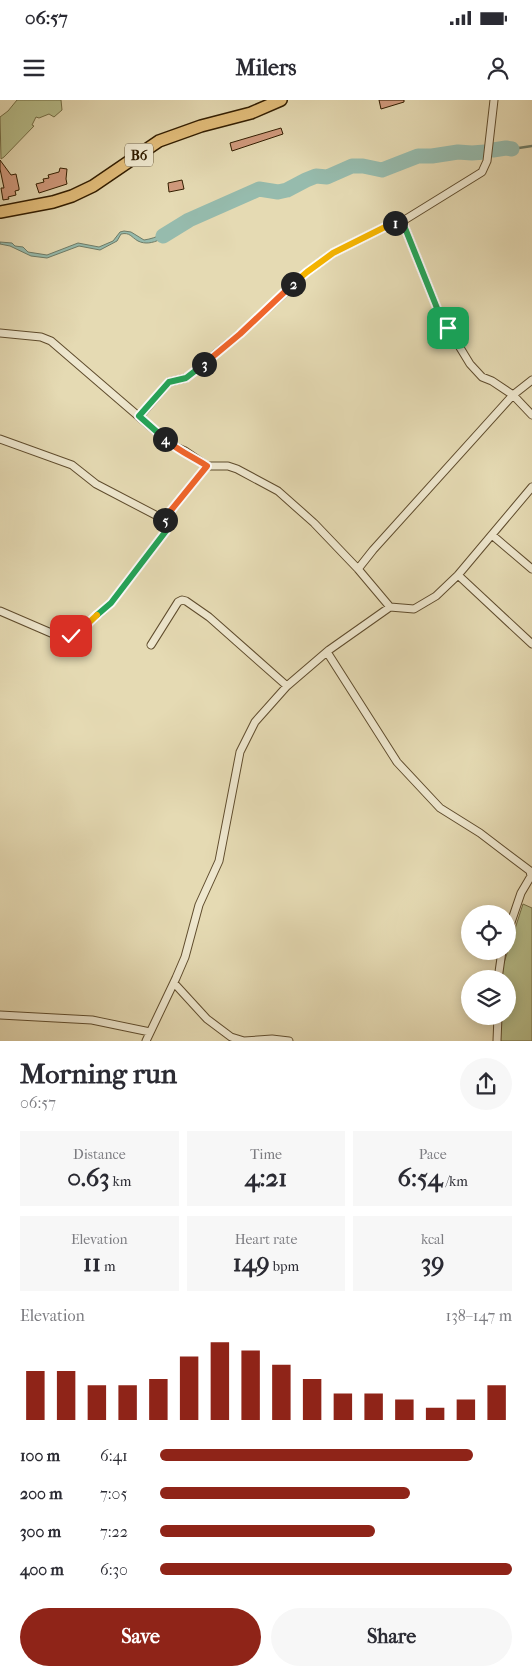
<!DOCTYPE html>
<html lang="en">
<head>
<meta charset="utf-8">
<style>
	:root { --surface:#fff; --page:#f7f7f7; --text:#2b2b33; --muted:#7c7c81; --accent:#8f2418 }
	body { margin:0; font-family:"IM FELL French Canon",serif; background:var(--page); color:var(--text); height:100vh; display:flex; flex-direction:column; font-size:19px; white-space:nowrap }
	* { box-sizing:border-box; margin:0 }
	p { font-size:16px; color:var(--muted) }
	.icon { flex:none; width:28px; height:28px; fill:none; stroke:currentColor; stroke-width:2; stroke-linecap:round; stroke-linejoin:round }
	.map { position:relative; height:941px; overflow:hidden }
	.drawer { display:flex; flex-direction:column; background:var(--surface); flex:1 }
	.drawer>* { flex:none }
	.controls { position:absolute; left:461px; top:805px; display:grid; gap:10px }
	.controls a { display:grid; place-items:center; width:55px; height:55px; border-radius:50%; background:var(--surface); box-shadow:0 2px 12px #0003; font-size:25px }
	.pin { position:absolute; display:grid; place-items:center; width:42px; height:42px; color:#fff; margin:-21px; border-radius:10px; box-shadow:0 2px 8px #0006 }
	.km { position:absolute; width:25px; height:25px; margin:-12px; border-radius:50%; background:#222; color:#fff; font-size:14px; line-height:25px; text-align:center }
	.round { display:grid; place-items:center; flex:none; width:52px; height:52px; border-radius:26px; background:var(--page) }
	.summary { display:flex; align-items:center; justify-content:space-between; height:85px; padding:0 20px }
	h1 { font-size:28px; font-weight:700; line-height:38px }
	.figures { display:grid; grid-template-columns:repeat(3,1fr); gap:8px; height:85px; padding:5px 20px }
	.figures div { display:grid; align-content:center; border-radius:0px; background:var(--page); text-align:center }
	.figures b { font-size:25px; font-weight:700 }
	.figures small { font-size:14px; font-weight:400 }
	.figures p { font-size:14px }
	.chart { height:140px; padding:10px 20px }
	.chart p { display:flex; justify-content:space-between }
	.chart svg { width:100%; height:90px; margin-top:5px; stroke:var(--accent); stroke-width:6 }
	.primary-button { display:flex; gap:10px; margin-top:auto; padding:10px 20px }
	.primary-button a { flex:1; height:58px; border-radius:30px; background:var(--accent); color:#fff; font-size:20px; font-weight:700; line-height:58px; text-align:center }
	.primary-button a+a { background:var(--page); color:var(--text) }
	ul { padding:0 20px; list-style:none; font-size:16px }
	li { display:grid; grid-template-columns:80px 60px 1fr; align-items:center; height:38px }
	li i { height:12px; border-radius:6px; background:var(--accent) }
	.status { display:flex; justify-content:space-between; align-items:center; height:35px; padding:0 25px; background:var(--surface); direction:ltr }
	.status svg { height:14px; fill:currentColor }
	header { display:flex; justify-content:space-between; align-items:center; height:65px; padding:0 20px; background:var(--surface); font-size:22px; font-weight:700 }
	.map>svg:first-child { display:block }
</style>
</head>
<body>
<div class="status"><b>06:57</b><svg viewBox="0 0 49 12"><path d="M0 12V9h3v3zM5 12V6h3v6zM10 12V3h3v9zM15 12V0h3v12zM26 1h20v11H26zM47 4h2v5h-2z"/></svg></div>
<header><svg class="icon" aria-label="menu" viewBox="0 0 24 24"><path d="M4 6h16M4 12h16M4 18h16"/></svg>Milers<svg class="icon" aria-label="person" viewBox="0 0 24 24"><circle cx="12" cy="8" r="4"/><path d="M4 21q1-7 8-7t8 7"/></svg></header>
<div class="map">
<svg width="532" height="941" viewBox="0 0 532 941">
	<rect width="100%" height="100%" fill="#e5dab3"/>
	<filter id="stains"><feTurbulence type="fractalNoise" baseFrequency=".004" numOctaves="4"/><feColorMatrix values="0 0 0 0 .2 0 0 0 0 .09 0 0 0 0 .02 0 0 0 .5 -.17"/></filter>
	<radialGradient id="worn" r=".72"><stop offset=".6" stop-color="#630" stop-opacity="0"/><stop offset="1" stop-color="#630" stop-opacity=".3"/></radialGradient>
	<!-- green -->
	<path fill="#b7be8b" stroke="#746e46" d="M17,0h44l1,10 -8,7 -5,-3 -10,4 -3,-1 -4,8 2,1 -30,31 -3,2 -1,-42 8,-6z
		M523,804l9,4v133h-32l1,-25h7v-37h-7l1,-10z"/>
	<!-- water -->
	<path fill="#96bbad" stroke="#6e7c68" d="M178,126c-9,9 -26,22 -40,15 -7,-4 -8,-9 -17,-7l-4,7 -17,9 -21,-4 -32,12 -16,-2 -21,-10 -10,-2v-2l12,1 3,3 8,1 5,5 19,3 31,-12 21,4 14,-6 7,-9 4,-1 7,1 13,8c14,-2 21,-8 34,-14z"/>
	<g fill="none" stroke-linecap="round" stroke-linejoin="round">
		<!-- stream -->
		<path stroke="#6e7c68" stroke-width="2.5" d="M512,49l20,-3"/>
		<!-- river -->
		<path stroke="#96bbad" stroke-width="15" d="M493,50l13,-2 6,1
			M163,136l26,-16 70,-31 19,3 9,-2 19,-10 10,-4 11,1 25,-11h11l19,4 36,-14h14l26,-4 14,1 13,-1"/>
	</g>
	<!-- building -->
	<path fill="#d19a7d" stroke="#321d00" d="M379,0h25v2l-23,7z
		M281,28l2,6 -51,17 -2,-8z
		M0,60l11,15 5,-1 3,14v2l-4,1 1,4 -8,2 1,2 -6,1 -2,-12h3l-4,-19z
		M60,68l7,1 -1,10 1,5 -28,9 -3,-9 8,-2 -1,-3 6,-1 -1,-3 11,-3z
		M182,80l2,9 -15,3 -1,-9z"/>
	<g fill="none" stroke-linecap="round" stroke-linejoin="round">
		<!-- minor casing -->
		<g stroke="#5f4c2d" stroke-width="9">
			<path id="minor" d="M398,124l84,-52 5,-11 7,-61
				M0,233l41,4 10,4 122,105 12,5 22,15h21l9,3 41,22 36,32 44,46 32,38
				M139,317l30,-35 17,-4 54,-44 67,-62 26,-19 60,-30 5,1 7,4 34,85 31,51 12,13 10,4 21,14 19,20
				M0,339l72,26 24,19 69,36
				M492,435l40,34
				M358,469l15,-19 140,-155 19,-15
				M458,475l74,69
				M0,511l58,25 8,1 14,-6 31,-28 55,-72 -1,-13 42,-52
				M151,545l27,-43 4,-2 4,1 23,16 78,69
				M327,552l70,110 43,46 40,25 50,38 1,5 -10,17 -13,38
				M498,879l4,-28
				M174,883l33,36 24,18 13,4 28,-2 17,2
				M0,915l92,5 58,12
				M146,941l30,-63 9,-21 14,-52 20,-44 21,-109 15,-30 32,-36 42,-36 61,-43 24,2 22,-13 22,-21 74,-88
				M497,941l1,-25"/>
		</g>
		<!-- trunk casing -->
		<g stroke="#321d00" stroke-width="14">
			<path id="trunk" d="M0,112l53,-10 19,-6 21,-10 66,-45 42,-15 50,-13 30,-13"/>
		</g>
		<!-- minor -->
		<use href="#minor" stroke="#eee7ce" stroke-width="7"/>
		<!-- trunk -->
		<use href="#trunk" stroke="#e2bd7a" stroke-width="11"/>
	</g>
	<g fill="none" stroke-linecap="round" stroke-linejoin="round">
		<!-- split-1 casing -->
		<g stroke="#fff" stroke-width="10">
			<path id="split-1" d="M395,123l10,5 34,85 9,15"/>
		</g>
		<!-- split-2 casing -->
		<g stroke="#fff" stroke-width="10">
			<path id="split-2" d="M293,184l14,-12 26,-19 60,-30h2"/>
		</g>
		<!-- split-3 casing -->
		<g stroke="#fff" stroke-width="10">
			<path id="split-3" d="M204,264l36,-30 53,-50"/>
		</g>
		<!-- split-4 casing -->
		<g stroke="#fff" stroke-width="10">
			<path id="split-4" d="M165,339l-26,-23 30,-34 17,-4 18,-14"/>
		</g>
		<!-- split-5 casing -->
		<g stroke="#fff" stroke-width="10">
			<path id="split-5" d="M165,339c12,11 28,18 42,27l-39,48 -3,6"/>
		</g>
		<!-- split-6 casing -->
		<g stroke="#fff" stroke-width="10">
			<path id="split-6" d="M97,515l14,-12 55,-72 -1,-11"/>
		</g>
		<!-- split-7 casing -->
		<g stroke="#fff" stroke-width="10">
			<path id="split-7" d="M71,536l9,-5 17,-16"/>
		</g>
		<!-- split-1 -->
		<use href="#split-1" stroke="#22a559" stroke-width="6"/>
		<!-- split-2 -->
		<use href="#split-2" stroke="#f5b400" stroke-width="6"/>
		<!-- split-3 -->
		<use href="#split-3" stroke="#f0652b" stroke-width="6"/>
		<!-- split-4 -->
		<use href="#split-4" stroke="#22a559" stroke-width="6"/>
		<!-- split-5 -->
		<use href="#split-5" stroke="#f0652b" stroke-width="6"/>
		<!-- split-6 -->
		<use href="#split-6" stroke="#22a559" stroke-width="6"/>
		<!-- split-7 -->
		<use href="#split-7" stroke="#f5b400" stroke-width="6"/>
	</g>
	<g text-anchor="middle" stroke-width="4" stroke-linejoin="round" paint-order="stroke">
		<!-- shield labels -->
		<rect fill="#eee7ce" stroke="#6a5a3e" stroke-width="1" x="125" y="43.5" width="28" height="23" rx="4"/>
		<g font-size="14" font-weight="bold" fill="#321d00">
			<text x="139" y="60">B6</text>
		</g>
	</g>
	<rect width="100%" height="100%" filter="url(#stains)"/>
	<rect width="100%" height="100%" fill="url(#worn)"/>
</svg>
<div class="controls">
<a><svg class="icon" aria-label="locate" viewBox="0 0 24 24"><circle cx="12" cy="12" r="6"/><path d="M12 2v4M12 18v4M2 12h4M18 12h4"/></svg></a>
<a><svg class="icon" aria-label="layers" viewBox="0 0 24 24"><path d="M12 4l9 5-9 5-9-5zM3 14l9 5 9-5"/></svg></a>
</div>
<div class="pin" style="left:448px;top:228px;background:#1e9e55"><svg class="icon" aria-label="arrive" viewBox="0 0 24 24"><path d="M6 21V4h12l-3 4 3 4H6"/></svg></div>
<div class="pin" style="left:71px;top:536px;background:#d93025"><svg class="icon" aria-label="check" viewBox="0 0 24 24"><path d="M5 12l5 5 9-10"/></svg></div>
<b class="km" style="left:395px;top:123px">1</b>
<b class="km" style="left:293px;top:184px">2</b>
<b class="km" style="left:204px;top:264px">3</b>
<b class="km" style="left:165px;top:339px">4</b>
<b class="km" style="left:165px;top:420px">5</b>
</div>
<section class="drawer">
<div class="summary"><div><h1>Morning run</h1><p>06:57</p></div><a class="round"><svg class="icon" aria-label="share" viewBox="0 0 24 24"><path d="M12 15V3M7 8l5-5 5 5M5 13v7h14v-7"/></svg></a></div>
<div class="figures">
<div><p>Distance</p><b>0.63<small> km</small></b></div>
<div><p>Time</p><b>4:21</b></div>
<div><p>Pace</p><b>6:54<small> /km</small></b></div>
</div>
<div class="figures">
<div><p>Elevation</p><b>11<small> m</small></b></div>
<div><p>Heart rate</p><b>149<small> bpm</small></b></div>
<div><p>kcal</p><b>39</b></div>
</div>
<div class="chart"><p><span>Elevation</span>138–147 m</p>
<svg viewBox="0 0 160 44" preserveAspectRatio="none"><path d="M5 44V20M15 44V20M25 44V27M35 44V27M45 44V24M55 44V13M65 44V6M75 44V10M85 44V17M95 44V24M105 44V31M115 44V31M125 44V34M135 44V38M145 44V34M155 44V27"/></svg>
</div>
<ul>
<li><b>100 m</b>6:41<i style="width:89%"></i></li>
<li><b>200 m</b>7:05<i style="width:71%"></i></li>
<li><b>300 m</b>7:22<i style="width:61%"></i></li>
<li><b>400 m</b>6:30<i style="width:100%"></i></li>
</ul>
<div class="primary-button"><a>Save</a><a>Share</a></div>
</section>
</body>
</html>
